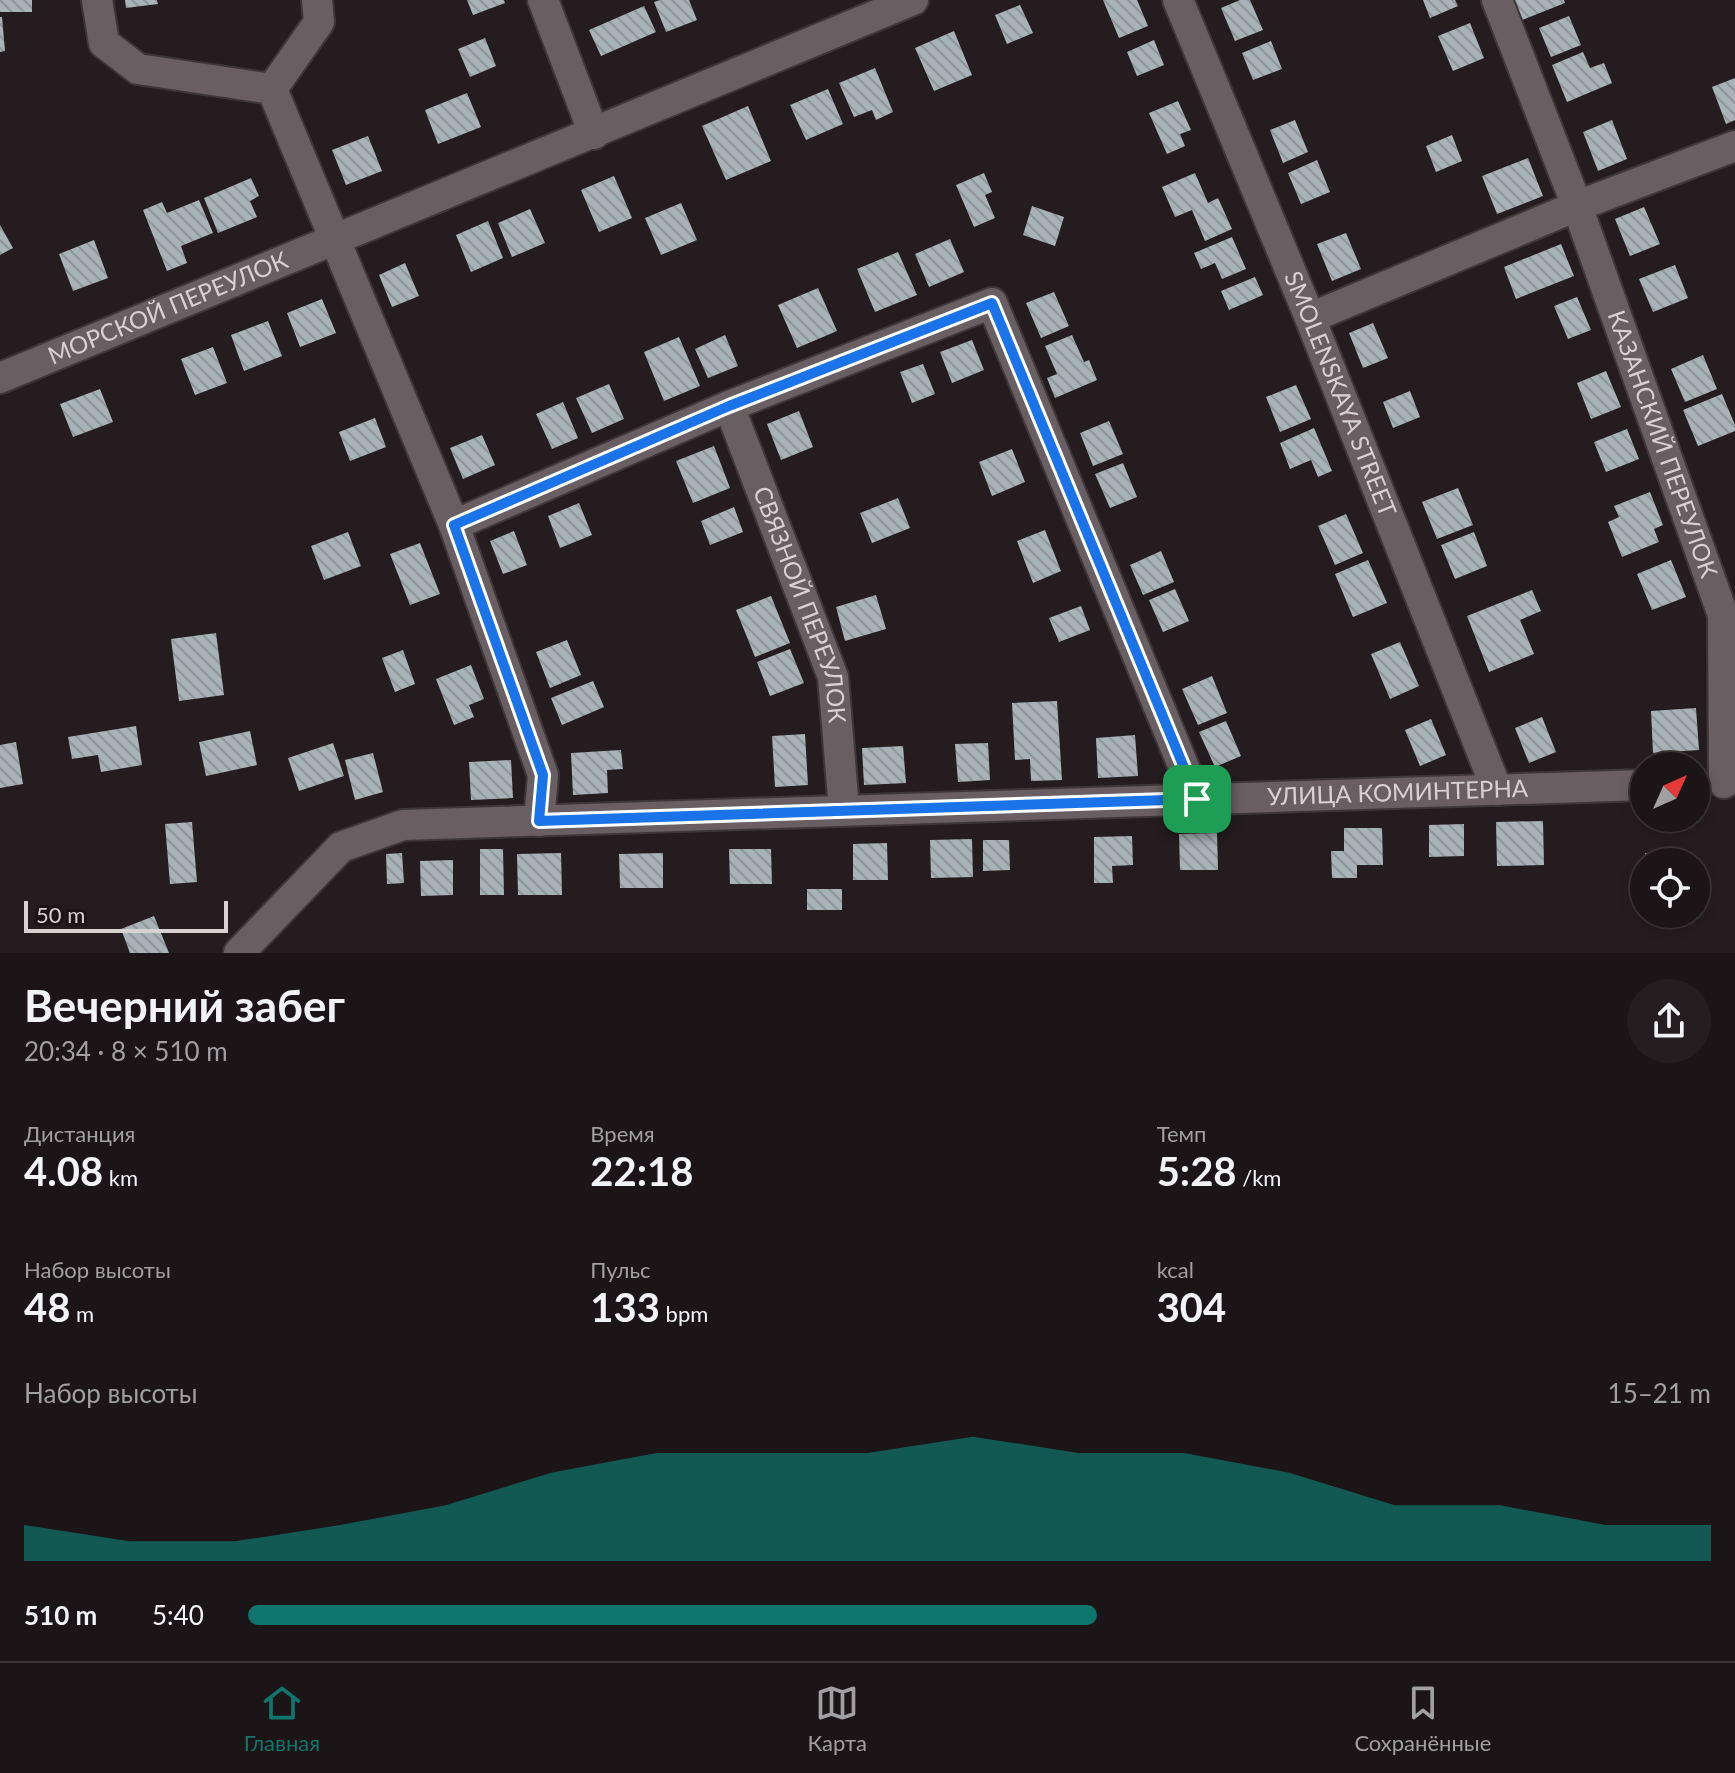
<!DOCTYPE html>
<html lang="ru">
<head>
<meta charset="utf-8">
<style>
	:root { --surface:#1c1517; --page:#251e20; --text:#f1f3f6; --muted:#a09fa1; --line:#3a3436; --accent:#0f766e }
	body { margin:0; font-family:Lato,sans-serif; background:var(--page); color:var(--text); height:100vh; display:flex; flex-direction:column; font-size:30px; white-space:nowrap }
	* { box-sizing:border-box; margin:0 }
	p { font-size:26px; color:var(--muted) }
	.icon { flex:none; width:44px; height:44px; fill:none; stroke:currentColor; stroke-width:2; stroke-linecap:round; stroke-linejoin:round }
	.map { position:relative; height:953px; overflow:hidden }
	.details { display:flex; flex-direction:column; background:var(--surface); flex:1 }
	.details>* { flex:none }
	.needle { width:52px; rotate:45deg }
	.tools { position:absolute; left:1630px; top:752px; display:grid; gap:16px }
	.tools a { display:grid; place-items:center; width:80px; height:80px; border-radius:50%; background:var(--surface); box-shadow:0 4px 12px #0003,0 0 0 2px var(--line); font-size:40px }
	.scale { position:absolute; left:24px; bottom:20px; width:204px; box-sizing:border-box; padding-left:8px; border:4px solid #d7d1d2; border-top:0; font-size:22px; line-height:28px; white-space:nowrap; color:#d7d1d2; -webkit-text-stroke:6px #1b1316; paint-order:stroke }
	.pin { position:absolute; display:grid; place-items:center; width:68px; height:68px; color:#fff; margin:-34px; border-radius:16px; box-shadow:0 4px 12px #0006 }
	.round { display:grid; place-items:center; flex:none; width:84px; height:84px; border-radius:42px; background:var(--page) }
	.overview { display:flex; align-items:center; justify-content:space-between; height:136px; padding:0 24px }
	h1 { font-size:44px; font-weight:700; line-height:60px }
	.stats { display:grid; grid-template-columns:repeat(3,1fr); gap:12px; height:136px; padding:8px 24px }
	.stats div { display:grid; align-content:center }
	.stats b { font-size:40px; font-weight:700 }
	.stats small { font-size:22px; font-weight:400 }
	.stats p { font-size:22px }
	.chart { height:224px; padding:16px 24px }
	.chart p { display:flex; justify-content:space-between }
	.chart svg { width:100%; height:144px; margin-top:8px; fill:var(--accent); opacity:.7 }
	ul { padding:0 24px; list-style:none; font-size:26px }
	li { display:grid; grid-template-columns:128px 96px 1fr; align-items:center; height:60px }
	li i { height:20px; border-radius:10px; background:var(--accent) }
	.tab-bar { display:flex; justify-content:space-around; align-items:center; height:112px; border-top:2px solid var(--line); background:var(--surface); font-size:22px; color:var(--muted) }
	.tab-bar a { display:grid; justify-items:center; gap:4px }
	.tab-bar .current { color:var(--accent) }
	.map>svg:first-child { display:block }
</style>
</head>
<body>
<div class="map">
<svg width="1735" height="953" viewBox="0 0 1735 953">
	<defs>
		<pattern id="building-back-hatch" width="6" height="6" patternUnits="userSpaceOnUse" patternTransform="scale(2)"><rect width="6" height="6" fill="#a8b3b7"/><path d="M-1 5l2 2M0 0l6 6M5-1l2 2" fill="none" stroke="#8e9699"/></pattern>
	</defs>
	<rect width="100%" height="100%" fill="#251c1f"/>
	<!-- building -->
	<path fill="url(#building-back-hatch)" d="M0,0h32v12h-32z
		M125,0h32l1,4 -32,4z
		M467,0h37l1,3 -32,12z
		M660,0h29l8,20 -31,12 -12,-30z
		M1103,0h34l11,26 -29,12z
		M1240,0h10l13,30 -28,11 -14,-33z
		M1423,0h32l3,6 -28,12z
		M1514,0h50l1,3 -43,17z
		M1020,5l13,28 -26,11 -12,-29z
		M644,6l12,26 -55,24 -12,-26z
		M1569,16l12,29 -30,12 -12,-29z
		M0,17h2l3,34 -5,1z
		M1470,23l14,35 -31,13 -15,-35z
		M954,31l18,44 -38,16 -19,-43z
		M485,38l11,28 -26,11 -12,-28z
		M1154,40l10,25 -27,11 -10,-24z
		M1271,41l11,28 -29,11 -11,-27z
		M1583,52l7,16 14,-5 8,20 -45,19 -15,-37z
		M875,68l18,44 -17,8 -4,-10 -18,7 -15,-34z
		M1735,78v42l-9,4 -14,-37z
		M828,89l15,35 -37,16 -16,-35z
		M467,93l14,34 -43,17 -13,-34z
		M1178,101l13,29 -11,4 5,12 -18,8 -18,-41z
		M748,106l23,55 -45,19 -24,-54z
		M1295,120l13,32 -25,11 -13,-33z
		M1612,120l15,39 -29,12 -15,-39z
		M1452,135l10,26 -26,11 -10,-26z
		M368,136l14,35 -36,14 -14,-35z
		M1528,158l15,38 -46,18 -15,-38z
		M1317,160l13,32 -29,12 -13,-31z
		M984,173l8,19 -7,3 10,23 -21,9 -18,-42z
		M1195,173l13,30 10,-5 14,31 -27,12 -13,-31 -17,7 -13,-30z
		M614,176l18,42 -33,14 -18,-42z
		M251,178l8,18 -9,5 7,16 -39,16 -14,-35z
		M199,200l14,33 -32,13 6,17 -20,8 -24,-61 19,-8 5,11z
		M681,203l16,37 -36,15 -16,-37z
		M1032,206l32,11 -9,29 -32,-11z
		M1644,207l16,37 -30,12 -15,-37z
		M530,209l15,34 -33,14 -14,-34z
		M488,221l15,37 -32,14 -15,-37z
		M0,225l13,23 -13,7z
		M1346,233l15,36 -29,12 -15,-37z
		M1232,237l14,32 -24,10 -7,-16 -14,6 -7,-16z
		M950,239l14,33 -35,15 -14,-33z
		M94,240l14,38 -35,13 -14,-37z
		M1561,244l13,32 -58,23 -12,-32z
		M898,252l19,43 -42,17 -18,-43z
		M405,263l14,33 -27,11 -13,-32z
		M1675,265l13,33 -35,14 -14,-33z
		M1255,277l8,18 -34,15 -8,-19z
		M818,288l19,43 -40,17 -19,-43z
		M1054,292l15,34 -28,12 -15,-35z
		M1577,297l14,33 -23,9 -14,-33z
		M322,299l14,34 -36,14 -13,-34z
		M268,321l14,35 -38,15 -13,-36z
		M1373,323l15,35 -25,10 -14,-35z
		M725,335l13,31 -30,12 -13,-29z
		M1072,335l12,27 5,-2 8,20 -42,18 -8,-20 10,-4 -12,-28z
		M679,337l21,49 -36,15 -20,-49z
		M972,340l12,30 -32,13 -12,-31z
		M213,347l14,36 -32,12 -14,-36z
		M1703,355l14,34 -32,13 -14,-33z
		M923,364l12,30 -23,9 -12,-31z
		M1606,371l15,36 -30,12 -14,-36z
		M609,384l15,35 -32,14 -16,-35z
		M1296,385l15,34 -31,13 -14,-35z
		M100,389l13,33 -40,15 -13,-33z
		M1410,391l10,26 -27,11 -10,-26z
		M1722,394l13,31v6l-37,15 -15,-36z
		M563,402l15,36 -26,11 -16,-35z
		M799,411l14,36 -32,13 -14,-36z
		M375,418l11,29 -36,14 -11,-29z
		M1109,421l14,33 -30,12 -13,-33z
		M1314,428l18,43 -14,6 -7,-17 -21,9 -10,-26z
		M1627,429l12,30 -33,13 -12,-30z
		M482,435l13,30 -32,14 -13,-31z
		M714,446l16,42 -37,15 -17,-42z
		M1012,449l13,33 -33,14 -13,-34z
		M1123,463l14,34 -27,11 -15,-34z
		M1458,488l15,37 -36,14 -15,-37z
		M1650,492l13,33 -9,4 5,13 -37,15 -14,-35 11,-5 -5,-11z
		M898,498l12,30 -38,15 -12,-30z
		M579,503l13,32 -32,13 -12,-32z
		M734,507l9,25 -33,13 -9,-24z
		M1346,514l17,39 -28,12 -17,-39z
		M1045,530l16,41 -28,12 -16,-42z
		M514,531l13,34 -24,9 -13,-33z
		M348,532l13,34 -37,14 -13,-34z
		M1474,532l13,34 -32,13 -14,-34z
		M420,543l20,51 -30,11 -20,-51z
		M1161,551l13,31 -31,13 -13,-30z
		M1368,560l19,43 -34,14 -18,-43z
		M1671,560l15,37 -34,13 -15,-36z
		M1175,589l14,32 -26,11 -14,-32z
		M1532,590l9,21 -21,9 14,34 -45,18 -22,-56z
		M876,595l10,34 -41,12 -9,-34z
		M771,596l19,47 -35,14 -19,-47z
		M1081,606l9,24 -31,12 -10,-24z
		M216,633l8,62 -45,6 -8,-62z
		M567,640l14,35 -31,13 -14,-36z
		M1400,642l19,44 -29,13 -19,-45z
		M790,649l14,34 -34,13 -13,-34z
		M403,650l12,34 -20,8 -13,-34z
		M471,665l13,34 -15,6 5,12 -20,8 -18,-46z
		M1212,676l15,37 -29,12 -16,-36z
		M593,681l11,26 -42,18 -11,-27z
		M1057,701l5,79 -31,1 -1,-22 -15,1 -3,-57z
		M1696,708l3,42 -46,3 -2,-42z
		M1542,717l14,35 -27,11 -14,-35z
		M1431,719l15,36 -26,11 -15,-36z
		M1226,721l15,35 -26,11 -16,-35z
		M136,726l6,39 -41,7 -3,-17 -26,4 -4,-22z
		M250,731l7,34 -51,11 -7,-34z
		M805,734l3,51 -33,2 -3,-51z
		M1135,735l3,41 -40,2 -2,-40z
		M16,742l7,42 -23,4v-43z
		M333,743l11,33 -45,15 -11,-33z
		M988,743l2,37 -32,2 -3,-38z
		M903,746l3,37 -42,2 -2,-37z
		M621,750l2,19 -16,1 1,23 -35,2 -2,-42z
		M373,753l10,39 -28,8 -10,-40z
		M511,760l2,38 -42,2 -2,-38z
		M1543,821l1,44 -47,1 -1,-44z
		M192,822l5,60 -27,2 -5,-60z
		M1464,824v32l-35,1v-32z
		M1344,828h38l1,37h-26v13h-25l-1,-27h13z
		M1217,833l1,37h-38l-1,-36z
		M1132,836l1,29 -21,1 1,17h-19v-46z
		M972,839l1,38 -42,1 -1,-38z
		M983,840h26l1,30 -27,1z
		M887,843l1,37h-35v-36z
		M480,849h23l1,46h-24z
		M729,849h42l1,35h-42z
		M402,853l2,30 -17,1 -1,-30z
		M561,853l1,42h-44l-1,-41z
		M663,853v35h-43l-1,-34z
		M1645,853h30v9h-30z
		M453,860v35l-32,1 -1,-35z
		M807,889h35v21h-35z
		M154,916l15,37h-39l-9,-24z"/>
	<g fill="none" stroke-linecap="round" stroke-linejoin="round">
		<!-- minor casing -->
		<g stroke="#3e3739" stroke-width="34">
			<g id="minor">
				<path d="M97,0l7,43 34,26 134,20"/>
				<path d="M317,0l2,22 -47,67 182,436 89,250 -4,46"/>
				<path d="M543,0l51,134"/>
				<path id="s1" d="M1178,0l132,318 187,472"/>
				<path id="s2" d="M1497,0l80,206 146,409 1,168"/>
				<path d="M1310,318l267,-112 158,-60"/>
				<path id="s3" d="M0,378l913,-378"/>
				<path id="s4" d="M729,406l104,271 11,132"/>
				<path d="M454,525l275,-119 263,-103 205,496"/>
				<path id="s5" d="M239,953l102,-106 62,-22 1241,-40"/>
			</g>
		</g>
		<!-- minor -->
		<use href="#minor" stroke="#695e61" stroke-width="30"/>
	</g>
	<g fill="none" stroke-linecap="round" stroke-linejoin="round">
		<!-- route casing -->
		<g stroke="#fff" stroke-width="16">
			<path id="route" d="M992,303l205,496 -658,22 4,-46 -89,-250 275,-119z"/>
		</g>
		<!-- route -->
		<use href="#route" stroke="#1a73e8" stroke-width="10"/>
	</g>
	<g text-anchor="middle" stroke-width="8" stroke-linejoin="round" paint-order="stroke">
		<!-- street labels -->
		<g font-size="24" fill="#d7d1d2" stroke="#1b1316">
			<text dy="8" stroke="none"><textPath href="#s3" startOffset="182">МОРСКОЙ ПЕРЕУЛОК</textPath></text>
			<text dy="8" stroke="none"><textPath href="#s1" startOffset="426">SMOLENSKAYA STREET</textPath></text>
			<text dy="8" stroke="none"><textPath href="#s2" startOffset="474">КАЗАНСКИЙ ПЕРЕУЛОК</textPath></text>
			<text dy="8" stroke="none"><textPath href="#s4" startOffset="212">СВЯЗНОЙ ПЕРЕУЛОК</textPath></text>
			<text dy="8" stroke="none"><textPath href="#s5" startOffset="1208">УЛИЦА КОМИНТЕРНА</textPath></text>
		</g>
	</g>
</svg>
<div class="tools">
<a><svg class="needle" viewBox="-14 -14 28 28"><path d="M0-13l5 13h-10z" fill="#e53935"/><path d="M0 13l5-13h-10z" fill="#a09fa1"/></svg></a>
<a><svg class="icon" aria-label="locate" viewBox="0 0 24 24"><circle cx="12" cy="12" r="6"/><path d="M12 2v4M12 18v4M2 12h4M18 12h4"/></svg></a>
</div>
<div class="scale">50 m</div>
<div class="pin" style="left:1197px;top:799px;background:#1e9e55"><svg class="icon" aria-label="arrive" viewBox="0 0 24 24"><path d="M6 21V4h12l-3 4 3 4H6"/></svg></div>
</div>
<section class="details">
<div class="overview"><div><h1>Вечерний забег</h1><p>20:34 · 8 × 510 m</p></div><a class="round"><svg class="icon" aria-label="share" viewBox="0 0 24 24"><path d="M12 15V3M7 8l5-5 5 5M5 13v7h14v-7"/></svg></a></div>
<div class="stats">
<div><p>Дистанция</p><b>4.08<small> km</small></b></div>
<div><p>Время</p><b>22:18</b></div>
<div><p>Темп</p><b>5:28<small> /km</small></b></div>
</div>
<div class="stats">
<div><p>Набор высоты</p><b>48<small> m</small></b></div>
<div><p>Пульс</p><b>133<small> bpm</small></b></div>
<div><p>kcal</p><b>304</b></div>
</div>
<div class="chart"><p><span>Набор высоты</span>15–21 m</p>
<svg viewBox="0 0 160 44" preserveAspectRatio="none"><path d="M0 44V33L10 38L20 38L30 33L40 27L50 17L60 11L70 11L80 11L90 6L100 11L110 11L120 17L130 27L140 27L150 33L160 33V44z"/></svg>
</div>
<ul>
<li><b>510 m</b>5:40<i style="width:58%"></i></li>
</ul>
</section>
<nav class="tab-bar">
<a class="current"><svg class="icon" aria-label="home" viewBox="0 0 24 24"><path d="M3 11l9-7 9 7M6 9v11h12V9"/></svg>Главная</a>
<a><svg class="icon" aria-label="map" viewBox="0 0 24 24"><path d="M3 6l6-2 6 2 6-2v14l-6 2-6-2-6 2zM9 4v14M15 6v14"/></svg>Карта</a>
<a><svg class="icon" aria-label="saved" viewBox="0 0 24 24"><path d="M7 4h10v16l-5-4-5 4z"/></svg>Сохранённые</a>
</nav>
</body>
</html>
